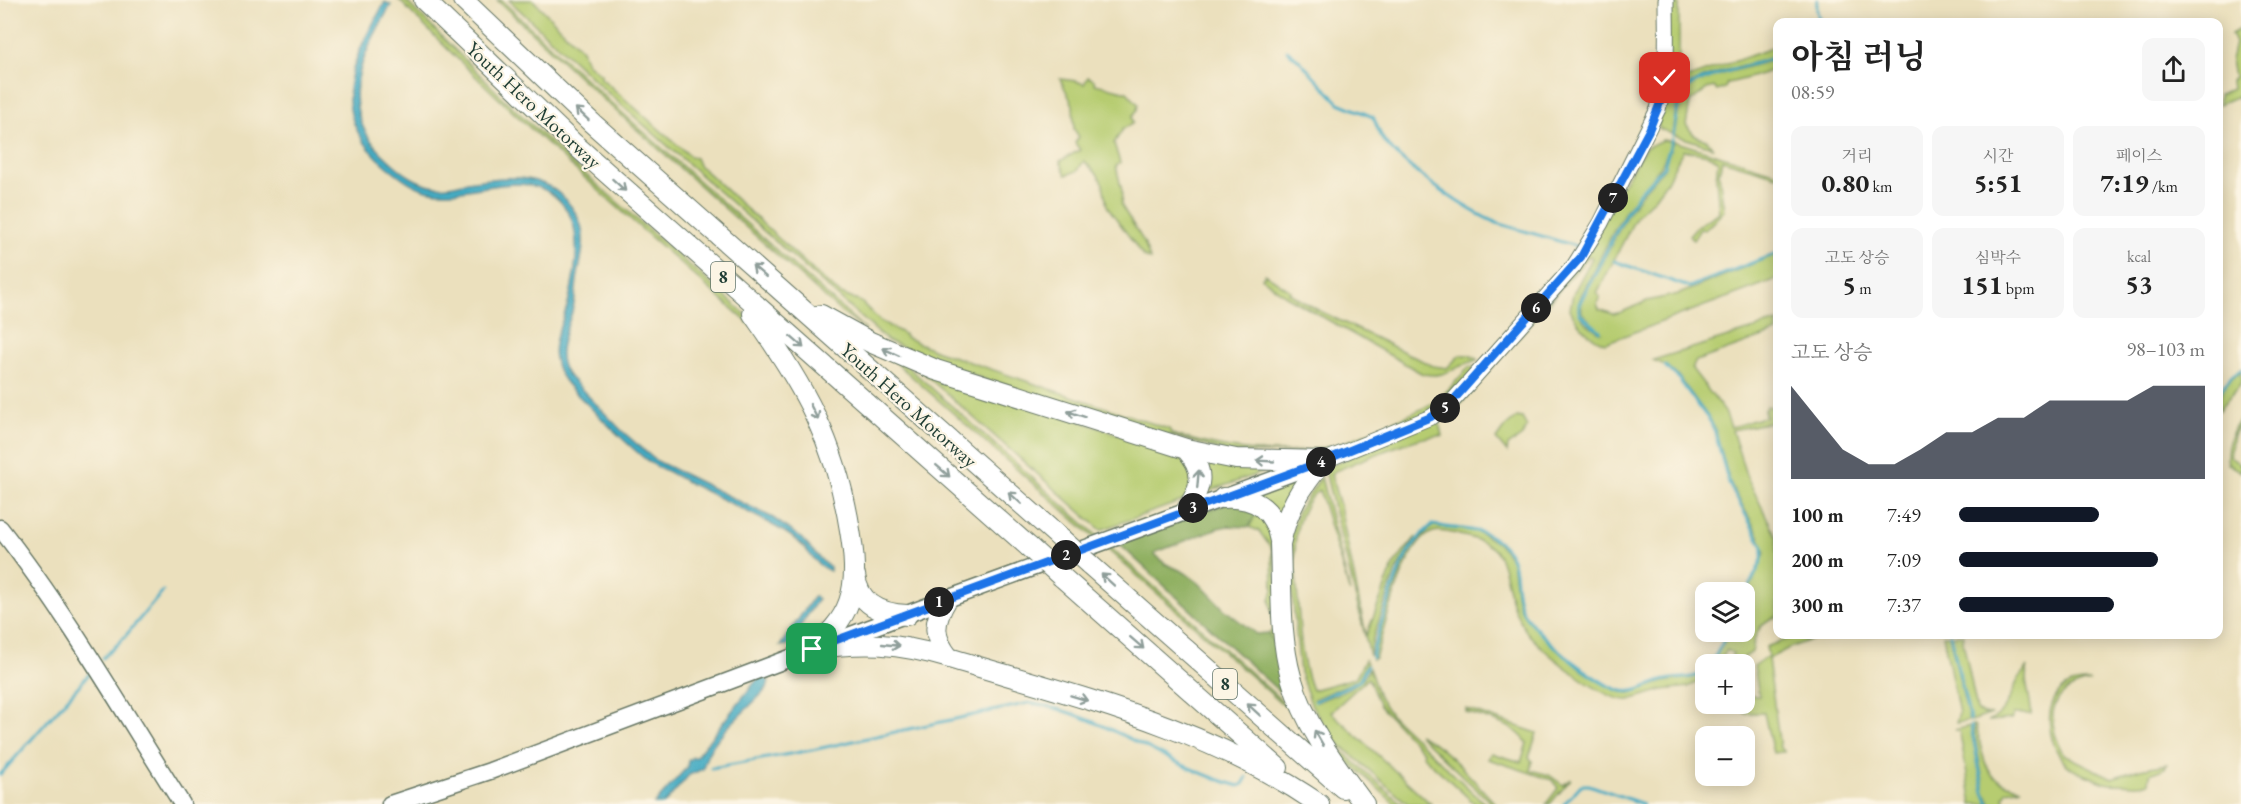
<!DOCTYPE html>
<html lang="ko">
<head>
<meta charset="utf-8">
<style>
	:root { --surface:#fff; --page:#f6f6f6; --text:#222; --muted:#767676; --accent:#111827 }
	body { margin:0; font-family:"EB Garamond","Noto Serif KR",serif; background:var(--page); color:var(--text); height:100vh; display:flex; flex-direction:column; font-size:22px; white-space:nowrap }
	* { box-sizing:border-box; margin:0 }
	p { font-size:20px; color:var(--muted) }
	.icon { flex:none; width:33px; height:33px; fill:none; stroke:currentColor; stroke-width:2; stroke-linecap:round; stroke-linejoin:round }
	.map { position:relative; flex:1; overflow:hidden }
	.drawer { position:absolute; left:1773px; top:18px; width:450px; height:621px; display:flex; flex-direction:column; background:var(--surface); border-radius:12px; box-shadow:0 3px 15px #0003 }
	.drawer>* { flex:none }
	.controls { position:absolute; left:1695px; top:582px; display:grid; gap:12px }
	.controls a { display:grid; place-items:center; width:60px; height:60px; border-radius:12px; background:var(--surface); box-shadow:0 3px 15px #0003; font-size:30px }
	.pin { position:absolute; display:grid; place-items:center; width:51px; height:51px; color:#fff; margin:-26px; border-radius:12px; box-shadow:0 3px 9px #0006 }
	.km { position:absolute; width:30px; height:30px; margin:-15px; border-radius:50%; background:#222; color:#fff; font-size:16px; line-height:30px; text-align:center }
	.round { display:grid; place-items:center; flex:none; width:63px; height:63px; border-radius:12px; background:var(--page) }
	.overview { display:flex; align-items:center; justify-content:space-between; height:102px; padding:0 18px }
	h1 { font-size:33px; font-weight:700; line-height:45px }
	.stats { display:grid; grid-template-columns:repeat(3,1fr); gap:9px; height:102px; padding:6px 18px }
	.stats div { display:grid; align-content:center; border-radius:12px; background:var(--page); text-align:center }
	.stats b { font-size:26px; font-weight:700 }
	.stats small { font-size:16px; font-weight:400 }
	.stats p { font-size:16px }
	.chart { height:168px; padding:12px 18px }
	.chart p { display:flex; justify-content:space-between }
	.chart svg { width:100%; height:108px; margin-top:6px; fill:var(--accent); opacity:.7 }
	ul { padding:0 18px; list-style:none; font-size:20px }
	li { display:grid; grid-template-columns:96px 72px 1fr; align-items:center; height:45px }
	li i { height:15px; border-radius:8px; background:var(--accent) }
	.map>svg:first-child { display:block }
</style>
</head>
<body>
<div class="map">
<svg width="2241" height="804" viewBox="0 0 2241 804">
	<rect width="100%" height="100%" fill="#fcf5e5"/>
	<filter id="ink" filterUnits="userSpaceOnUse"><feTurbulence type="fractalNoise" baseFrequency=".0167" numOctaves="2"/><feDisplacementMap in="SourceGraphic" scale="12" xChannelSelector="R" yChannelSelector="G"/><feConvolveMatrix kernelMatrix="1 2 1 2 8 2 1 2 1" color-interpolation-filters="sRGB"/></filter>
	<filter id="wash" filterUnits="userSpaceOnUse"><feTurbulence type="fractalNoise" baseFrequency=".008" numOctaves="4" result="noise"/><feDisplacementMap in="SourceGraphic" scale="24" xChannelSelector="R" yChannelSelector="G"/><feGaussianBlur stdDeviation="1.35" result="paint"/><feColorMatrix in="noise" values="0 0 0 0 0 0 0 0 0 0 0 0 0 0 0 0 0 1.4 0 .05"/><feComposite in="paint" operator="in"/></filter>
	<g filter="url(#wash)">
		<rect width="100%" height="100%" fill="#ebe0bd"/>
		<!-- green -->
		<path fill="#b6cc70" stroke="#6a8452" stroke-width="1.5" d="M399,0h6l99,99 73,68 181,158 12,17c-126,-111 -254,-221 -371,-342z
			M497,0h4l108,101 257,229 -24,-17 -236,-211z
			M509,0h24l49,50 5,13 14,11v4l90,79 5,1 3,7 130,120 12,9 20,8 19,19 24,13 1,3 32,14 232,78 3,5c51,16 107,25 159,12 18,-4 35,-13 52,-20 18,-8 38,-15 54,-26 12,-10 22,-22 32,-33l8,1 -45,44 -99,40 -103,1 -229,-67 -113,-45 -278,-246z
			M1671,0h8v79l4,1 94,-34v10c-20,7 -86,19 -96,37 -6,11 -7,29 -9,41l-12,-5 -2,-4z
			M2241,28v78l-3,-10 -19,8v-9l13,-6 -1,-8 3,-4 -3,-17 4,-17 -4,-9z
			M1777,59v10c-17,5 -33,11 -50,14l-2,5 -8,3 -3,-4 -7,2 -17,13 -4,23 9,11 12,4 5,7 -38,-12c3,-13 4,-30 10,-42 8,-14 76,-29 93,-34z
			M1088,77l6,3 1,4 32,8 11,12 -1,6 -5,7 1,6 -10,6 -9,14 6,20 -4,3 6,25 -1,14 23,37 6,18 -6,-3 -37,-51 -4,-22 -5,-9 -14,-14 -7,10 -11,4 -6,-14 20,-11 -5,-7 4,-6 -5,-8 -1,-24 -13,-26 16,2 8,3z
			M1662,140l9,1c-7,31 -29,44 -45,69 -17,27 -29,56 -44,83 -9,22 -1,27 17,39h2l-19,-19 -1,-11 48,-91 12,-17 23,-26 9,-27 104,32v3l-55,-16 -3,14 5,37 -19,19 -5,-1 -7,11 -4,-5 8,-9 22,-14 -3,-33 2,-19 -10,-5 -25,-5 -16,31 -14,19 -16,15 -40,78 3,4 -3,6 2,6 14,5 9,-2 25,-11 32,-7 98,-40v25l-172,64c-16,-6 -28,-19 -35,-34l3,-15 19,-36 -3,-2 -133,153 -17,13 3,14c-20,-3 -87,27 -109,36l-2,3 9,31 26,130 28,-72 22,-27 -20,33 -23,68 -3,18 -44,-181 4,-9 96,-42 132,-134 87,-142z
			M1265,274l26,17 -2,2 29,17 115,56 14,2 13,-13h9l9,5c-21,4 -34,21 -57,13l-135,-77 -24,-18z
			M1777,322v10l-81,29 -4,8 33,43 6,15c13,-3 22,-8 35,-10l-2,-7 3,-4 8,2 2,7v44l-6,-37 -39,8 14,45 31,63v79c-17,3 -23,18 -25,35l-10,7v5h-13l4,-11 -6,-3 -9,14h-6l18,-32h14l1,-32 20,-47 -5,-16 -30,-54 -14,-51 -5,-11 -32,-44 -14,-12 -12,-5z
			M892,359h7l408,364 -2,1z
			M913,364l281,96 -6,39 -87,31z
			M2241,371v12l-22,27c-1,-18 6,-28 22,-39z
			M2241,416v6l-8,13 -3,22 11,8v7l-13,-8c-4,-17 4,-33 13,-48z
			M1517,417l5,1 5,9 -5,9 -14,10 -1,6 -11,-13 7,-10z
			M1208,459l76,6 -78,27 3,-16z
			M1308,476l-25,45 -28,-25z
			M1321,477l29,116 -31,-103c-13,9 -21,30 -23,45 -3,23 1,46 2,69 2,29 3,59 14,86l43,-12 10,-18 2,3 -9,17 -44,19 3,3c17,-8 45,-14 52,-34l10,29 13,19 93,88h-10l-53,-49 1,-3 -43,-46 -12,-28 -37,34 100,92h-23l-77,-67 -20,-33 -11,-32 -8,-80 -2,-54 8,-27z
			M1259,508l11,11 17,147 -19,-33 6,-3 -4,-30 3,-10 -1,-41 -13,-18 -10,-4z
			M1433,526l43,5 22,12 14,17 5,39 3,10 5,6 14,17 42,38 25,15 16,7 8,1 33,-11 38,-6 4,-4v7l-17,8 -26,3 -33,10c-25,2 -82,-46 -99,-64 -6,-6 -10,-15 -14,-23 -9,-18 -8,-39 -17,-57 -6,-11 -23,-17 -35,-20 -9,-2 -23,-7 -31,-4 -29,10 -49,99 -58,126l-3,1c4,-18 10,-35 16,-53 12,-33 17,-55 45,-80z
			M1798,635h19v3l-26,9 -23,12 12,89 4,4 -11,1 -9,-40h-18l-14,-9h12l1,-20 1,11 13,1 -5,-30 14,-10 -2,-9z
			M1943,635h6l20,86 -13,2 3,-10z
			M1951,635h13l-1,6 14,69 6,4h9l-21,7z
			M2028,667c-6,14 4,31 3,47h-18l-1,5 -24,2c25,-9 22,-39 40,-54z
			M2091,682c-44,8 -45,37 -28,72l49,24 28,-9 27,-5 -2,4 -15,6 -1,9c-11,4 -20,1 -32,1 -10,1 -17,-2 -26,-7 -9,-3 -18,-6 -25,-13 -19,-19 -27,-68 6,-80 6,-2 13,-2 19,-2z
			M1466,709l71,24 -8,24 3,4 -2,9 19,5 14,10 8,-6 -21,25h-4l12,-16 -6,-8 -64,-21 3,-6 30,9 6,-19c-11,-19 -42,-24 -61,-31z
			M1975,725c3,5 4,12 5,18 7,31 11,38 42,45l-15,3 -3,6 2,7h-15l-6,-12 -12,-67z
			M1970,726l13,66 5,12h-16l-12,-70 -2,-4h-3z
			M1418,734c28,12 56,48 78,70h-4z
			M1338,748l64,56h-7l-52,-47z"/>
		<!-- forest -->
		<path fill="#90b062" stroke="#58764b" stroke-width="1.5" d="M1233,501l26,7 -10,19 -21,-1 -10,2 -64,25 10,10 20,9 15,11 25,26 32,25 12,-1 19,33 11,43 -180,-166z"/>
		<!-- water -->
		<path fill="#44abc3" stroke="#32747c" stroke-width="1.5" d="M385,2l6,3c-31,54 -59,106 -2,155 13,12 28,24 47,26 11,2 21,-2 31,-4 43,-6 83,-12 109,32 13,21 5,44 1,66 -1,11 -2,22 -5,32 -6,20 -18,41 -6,61l56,58 33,29 118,58 28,20 24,26 5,3v4c-13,-5 -18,-15 -26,-24 -8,-8 -20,-16 -30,-21 -34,-20 -71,-34 -105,-54 -6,-3 -14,-6 -20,-10 -23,-18 -43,-39 -63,-59 -13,-13 -28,-24 -31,-44 -4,-19 9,-38 13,-56 7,-27 15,-69 -1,-93 -33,-50 -94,-11 -136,-19 -17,-3 -30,-14 -43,-24 -65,-53 -37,-106 -3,-165z
			M814,596l4,3 -30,46 -8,1z
			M768,675l-2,4 3,2 -2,7c-20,24 -59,49 -64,81l-14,6 -25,29h-10l33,-37 1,-6 5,-4 2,1 59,-75 6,-6z"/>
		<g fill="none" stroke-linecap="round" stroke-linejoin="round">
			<!-- stream -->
			<path stroke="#44abc3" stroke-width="3" d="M1817,0v11l3,11
				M1287,50l12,10 40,43 34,14c4,8 6,18 12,25 22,27 80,68 112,81l82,24
				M1673,135c3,-13 3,-30 9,-42 9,-15 77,-30 96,-36
				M1614,261l75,26 89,-34
				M1600,331l-20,-17 -1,-10 48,-93 12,-18 25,-27 8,-27
				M1665,366l13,12 32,43 5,11 14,52 34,63 -1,13 -18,37
				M2218,393l14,-17 9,-7
				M1950,634l20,86
				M1372,657c4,-18 9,-34 15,-51 11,-34 17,-57 45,-81 8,0 15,3 23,3 21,3 33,2 49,19 17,17 8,41 17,61 11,24 75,77 101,83 15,3 31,-9 44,-11 14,-3 29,0 40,-10
				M103,658l19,-18 41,-49
				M1711,664l17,-32
				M1315,701l44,-20 8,-15
				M1971,726l13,66 5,12
				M711,768l101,-18 217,-47c75,10 137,64 210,83l4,-2 4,-7
				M0,775l90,-102
				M1564,804l17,-19h8l54,19"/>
		</g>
	</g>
	<g filter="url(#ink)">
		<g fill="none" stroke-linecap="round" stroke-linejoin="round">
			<!-- secondary casing -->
			<g stroke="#667664" stroke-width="17">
				<path id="secondary" d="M1323,461l108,-44 18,-12 125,-139 27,-43 57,-114c11,-36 8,-73 8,-109"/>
			</g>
			<!-- primary casing -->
			<g stroke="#667664" stroke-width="19">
				<path id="primary" d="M0,528c68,87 123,183 182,276
					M390,804l100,-33 457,-172 372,-136"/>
			</g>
			<!-- motorway casing -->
			<g stroke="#667664" stroke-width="22">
				<path id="motorway" d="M424,0l149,143 456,404
					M463,0l129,123 467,414
					M753,314c51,72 83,128 97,216 4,24 7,49 -1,72 -7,20 -21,33 -36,47
					M821,315l49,27 66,28 250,79 50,10 87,2
					M1323,461c-22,26 -36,49 -43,83 2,43 -1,90 11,133 13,47 44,88 73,127
					M1223,498c32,-2 51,11 57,43
					M1186,511c16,-24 20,-40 0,-62
					M1089,564l254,224
					M855,575c3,30 27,39 52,40
					M1062,577l216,191
					M947,599c-14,23 -15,38 2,59
					M812,649c54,-8 85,-6 137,9 129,39 258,69 370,146"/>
			</g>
			<!-- secondary -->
			<use href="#secondary" stroke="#fff" stroke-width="15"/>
			<!-- primary -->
			<use href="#primary" stroke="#fff" stroke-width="16"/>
			<!-- motorway -->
			<use href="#motorway" stroke="#fff" stroke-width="20"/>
			<!-- motorway-bridge casing -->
			<g stroke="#667664" stroke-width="22" stroke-linecap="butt">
				<path id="motorway-bridge" d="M1059,537l30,27
					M1029,547l33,30"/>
			</g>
			<!-- motorway-bridge -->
			<use href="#motorway-bridge" stroke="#fff" stroke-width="20"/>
		</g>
		<!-- one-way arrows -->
		<defs><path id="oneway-shaft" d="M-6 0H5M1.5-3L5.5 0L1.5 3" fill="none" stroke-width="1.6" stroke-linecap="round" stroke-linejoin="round" transform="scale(1.5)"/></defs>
		<g stroke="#8f9e9a">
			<use href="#oneway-shaft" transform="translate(582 114) rotate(-137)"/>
			<use href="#oneway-shaft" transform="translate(619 185) rotate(42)"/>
			<use href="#oneway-shaft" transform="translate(759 271) rotate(-139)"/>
			<use href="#oneway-shaft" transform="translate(797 342) rotate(41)"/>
			<use href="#oneway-shaft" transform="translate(891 352) rotate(-155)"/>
			<use href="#oneway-shaft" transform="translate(814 412) rotate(63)"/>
			<use href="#oneway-shaft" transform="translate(1076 414) rotate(-162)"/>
			<use href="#oneway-shaft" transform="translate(1265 461) rotate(-177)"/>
			<use href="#oneway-shaft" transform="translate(943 471) rotate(41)"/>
			<use href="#oneway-shaft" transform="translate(1198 479) rotate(-85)"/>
			<use href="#oneway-shaft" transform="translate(1015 498) rotate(-138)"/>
			<use href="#oneway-shaft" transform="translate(1108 580) rotate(-138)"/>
			<use href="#oneway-shaft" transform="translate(1137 643) rotate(41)"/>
			<use href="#oneway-shaft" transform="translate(891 645) rotate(6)"/>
			<use href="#oneway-shaft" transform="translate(1079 698) rotate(17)"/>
			<use href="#oneway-shaft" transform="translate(1254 710) rotate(-138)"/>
			<use href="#oneway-shaft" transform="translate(1319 738) rotate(-120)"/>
		</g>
	</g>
	<g fill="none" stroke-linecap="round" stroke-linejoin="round" filter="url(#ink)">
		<!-- route casing -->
		<g stroke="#fff" stroke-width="12">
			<path id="route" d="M812,649l511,-188 108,-44 18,-12 132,-148 68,-127 13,-32 3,-20"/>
		</g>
		<!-- route -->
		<use href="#route" stroke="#1a73e8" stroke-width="8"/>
	</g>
	<g text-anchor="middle" stroke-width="4.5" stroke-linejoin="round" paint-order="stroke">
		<!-- shield labels -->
		<g fill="#fcf5e5" stroke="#617469" stroke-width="1.5">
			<rect x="711" y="262" width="24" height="30" rx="4.5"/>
			<rect x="1213" y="669" width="24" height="30" rx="4.5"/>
		</g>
		<g font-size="18" font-weight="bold" fill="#1f3d34">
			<text x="723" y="283">8</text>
			<text x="1225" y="690">8</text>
		</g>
		<!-- street labels -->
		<g font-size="20" fill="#1f3d34" stroke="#fcf5e5">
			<text transform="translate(534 105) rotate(43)" y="7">Youth Hero Motorway</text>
			<text transform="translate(909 405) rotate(42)" y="7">Youth Hero Motorway</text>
		</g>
	</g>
</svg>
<div class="controls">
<a><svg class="icon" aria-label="layers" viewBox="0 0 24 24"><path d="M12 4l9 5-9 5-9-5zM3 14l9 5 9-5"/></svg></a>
<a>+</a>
<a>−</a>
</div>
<div class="pin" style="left:812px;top:649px;background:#1e9e55"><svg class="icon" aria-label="arrive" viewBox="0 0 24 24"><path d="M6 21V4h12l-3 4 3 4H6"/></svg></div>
<div class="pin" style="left:1665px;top:78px;background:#d93025"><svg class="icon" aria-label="check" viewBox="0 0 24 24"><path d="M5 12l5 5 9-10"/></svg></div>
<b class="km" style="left:939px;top:602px">1</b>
<b class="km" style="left:1066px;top:555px">2</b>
<b class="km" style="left:1193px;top:508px">3</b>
<b class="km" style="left:1321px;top:462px">4</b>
<b class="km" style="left:1445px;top:408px">5</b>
<b class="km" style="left:1536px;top:308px">6</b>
<b class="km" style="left:1613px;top:198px">7</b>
<section class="drawer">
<div class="overview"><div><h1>아침 러닝</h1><p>08:59</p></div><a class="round"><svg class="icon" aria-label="share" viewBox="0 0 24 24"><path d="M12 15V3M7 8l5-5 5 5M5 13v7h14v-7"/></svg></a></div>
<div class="stats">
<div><p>거리</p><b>0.80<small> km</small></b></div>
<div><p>시간</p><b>5:51</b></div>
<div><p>페이스</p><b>7:19<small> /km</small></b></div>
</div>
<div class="stats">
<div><p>고도 상승</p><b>5<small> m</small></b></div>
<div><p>심박수</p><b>151<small> bpm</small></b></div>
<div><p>kcal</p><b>53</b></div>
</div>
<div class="chart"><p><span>고도 상승</span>98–103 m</p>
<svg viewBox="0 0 160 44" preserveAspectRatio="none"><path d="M0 44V6L10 19L20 32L30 38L40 38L50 32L60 25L70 25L80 19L90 19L100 12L110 12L120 12L130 12L140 6L150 6L160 6V44z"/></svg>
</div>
<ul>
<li><b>100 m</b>7:49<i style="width:57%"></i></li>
<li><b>200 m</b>7:09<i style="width:81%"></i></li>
<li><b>300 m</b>7:37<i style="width:63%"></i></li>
</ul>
</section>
</div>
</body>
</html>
